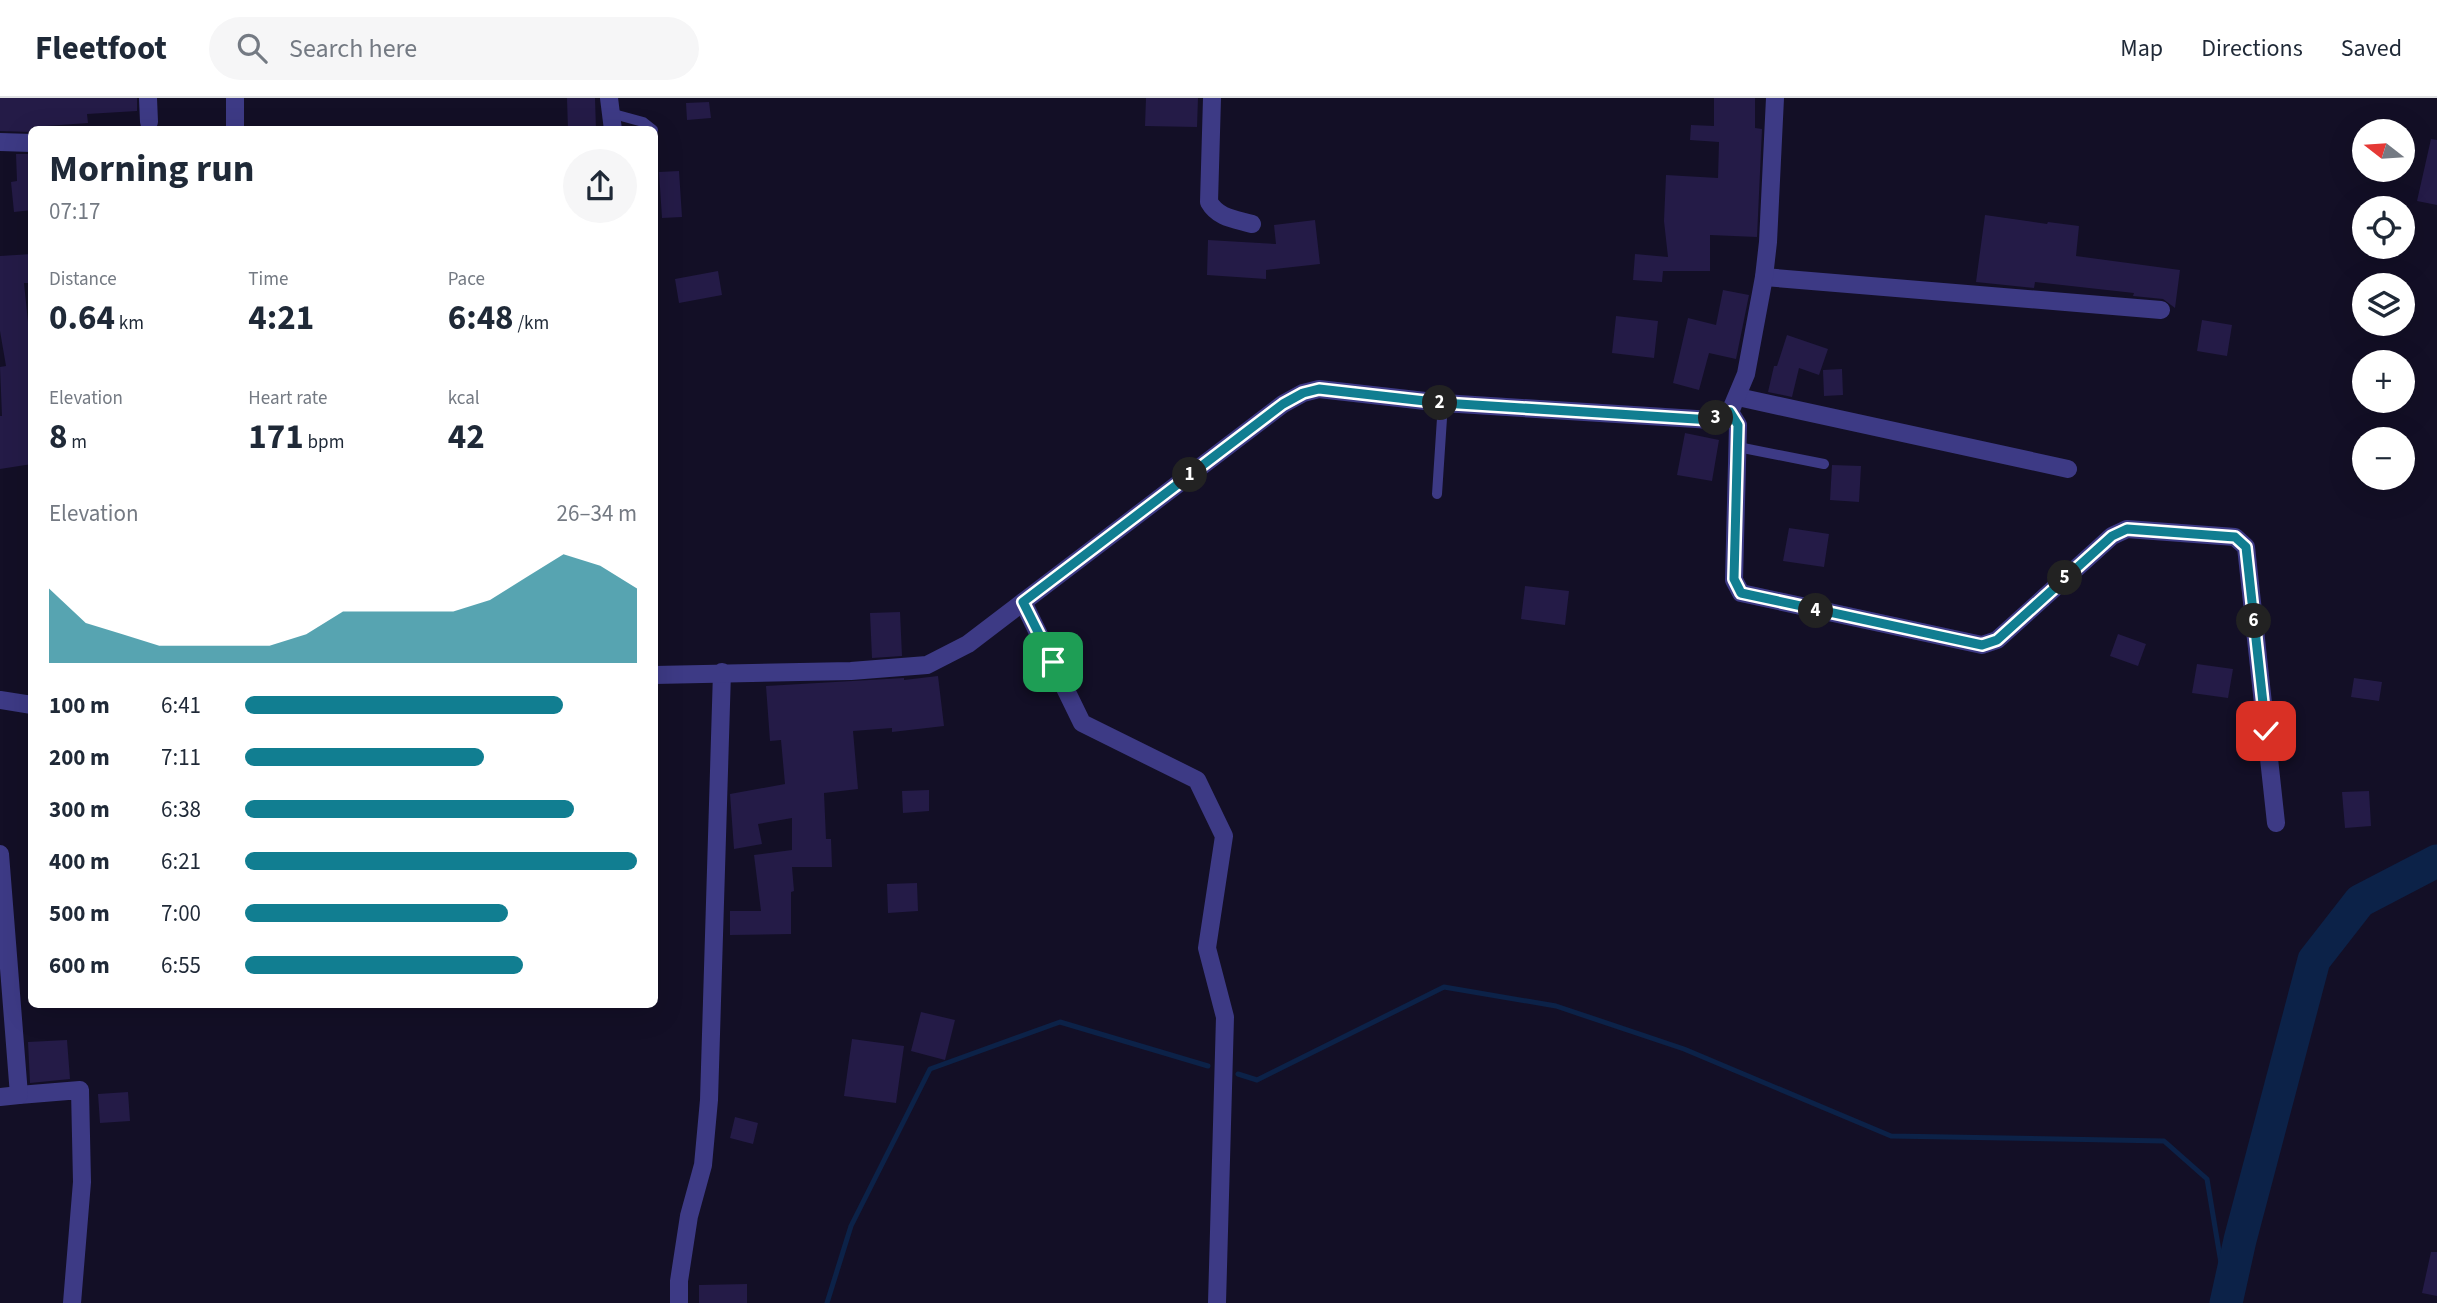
<!DOCTYPE html>
<html lang="en">
<head>
<meta charset="utf-8">
<style>
	:root { --surface:#fff; --page:#f6f6f7; --text:#1f2937; --muted:#747a83; --line:#e0e1e3; --accent:#117e91 }
	body { margin:0; font-family:"Source Sans 3",sans-serif; background:var(--page); color:var(--text); height:100vh; display:flex; flex-direction:column; font-size:26px; white-space:nowrap }
	* { box-sizing:border-box; margin:0 }
	p { font-size:23px; color:var(--muted) }
	.icon { flex:none; width:38px; height:38px; fill:none; stroke:currentColor; stroke-width:2; stroke-linecap:round; stroke-linejoin:round }
	.map { position:relative; flex:1; overflow:hidden }
	.sheet { position:absolute; left:28px; top:28px; width:630px; height:882px; display:flex; flex-direction:column; background:var(--surface); border-radius:10px; box-shadow:0 7px 28px #0002 }
	.sheet>* { flex:none }
	.needle { width:46px; rotate:287deg }
	.fabs { position:absolute; left:2352px; top:21px; display:grid; gap:14px }
	.fabs a { display:grid; place-items:center; width:63px; height:63px; border-radius:50%; background:var(--surface); box-shadow:0 7px 28px #0002; font-size:35px }
	.pin { position:absolute; display:grid; place-items:center; width:60px; height:60px; color:#fff; margin:-30px; border-radius:14px; box-shadow:0 4px 10px #0006 }
	.km { position:absolute; width:35px; height:35px; margin:-18px; border-radius:50%; background:#222; color:#fff; font-size:19px; line-height:35px; text-align:center }
	.round { display:grid; place-items:center; flex:none; width:74px; height:74px; border-radius:37px; background:var(--page) }
	.overview { display:flex; align-items:center; justify-content:space-between; height:119px; padding:0 21px }
	h1 { font-size:38px; font-weight:700; line-height:52px }
	.figures { display:grid; grid-template-columns:repeat(3,1fr); gap:10px; height:119px; padding:7px 21px }
	.figures div { display:grid; align-content:center }
	.figures b { font-size:35px; font-weight:700 }
	.figures small { font-size:19px; font-weight:400 }
	.figures p { font-size:19px }
	.chart { height:196px; padding:14px 21px }
	.chart p { display:flex; justify-content:space-between }
	.chart svg { width:100%; height:126px; margin-top:7px; fill:var(--accent); opacity:.7 }
	ul { padding:0 21px; list-style:none; font-size:23px }
	li { display:grid; grid-template-columns:112px 84px 1fr; align-items:center; height:52px }
	li i { height:18px; border-radius:9px; background:var(--accent) }
	header { display:flex; align-items:center; gap:42px; box-sizing:border-box; height:98px; padding:0 35px; background:var(--surface); border-bottom:2px solid var(--line) }
	header strong { font-size:33px }
	nav { display:flex; gap:38px; margin-inline-start:auto; font-size:24px }
	.search { width:490px; height:63px; background:var(--page); display:flex; align-items:center; gap:18px; box-sizing:border-box; padding:0 24px; border-radius:38px; color:var(--muted); font-size:26px }
	.map>svg:first-child { display:block }
</style>
</head>
<body>
<header>
<strong>Fleetfoot</strong>
<div class="search"><svg class="icon" aria-label="search" viewBox="0 0 24 24"><circle cx="10" cy="10" r="6"/><path d="M15 15l6 6"/></svg>Search here</div>
<nav><a>Map</a><a>Directions</a><a>Saved</a></nav>
</header>
<div class="map">
<svg width="2437" height="1205" viewBox="0 0 2437 1205">
	<rect width="100%" height="100%" fill="#130f26"/>
	<g fill="none" stroke-linecap="round" stroke-linejoin="round">
		<!-- stream -->
		<path stroke="#0c2248" stroke-width="5" d="M1238,976l19,6 187,-93 112,19 128,43 207,87 273,5 43,38 20,120
			M827,1205l24,-77 79,-157 130,-47 148,44"/>
		<!-- river -->
		<path stroke="#0c2248" stroke-width="33" d="M2226,1205l14,-63 74,-280 46,-59 77,-40"/>
	</g>
	<!-- building -->
	<path fill="#241b47" d="M0,0h137v13l-50,3 1,9 -56,4v5l-32,-1z
		M567,0h28l1,32h-28z
		M1146,0h52l-1,29 -52,-1z
		M1714,0h41v30l7,1 -5,108 -47,-2v36h-47l-1,11 -29,-2 2,-26 33,3 -4,-36 2,-46 52,3 1,-36 -29,-2 1,-15 23,1z
		M709,4l2,16 -24,2 -1,-17z
		M2431,41l6,1v65l-20,-4z
		M16,56h16v56l-18,2 -3,-30 6,-1z
		M679,73l3,46 -20,1 -3,-46z
		M1985,117l62,9 1,-2 31,4 -3,30 104,14 -5,38 -12,-9 -30,-3 1,-3 -99,-11 -1,6 -58,-6z
		M1315,122l5,44 -54,6v9l-59,-4 1,-35 68,4 -2,-19z
		M32,156v29h-8l5,49 3,-1v24l-4,1 4,41v67l-32,5v-53h2l-2,-49 6,-1 -6,-35v-75z
		M718,173l4,24 -43,8 -4,-24z
		M1723,192l26,5 -13,64 -27,-6 -10,37 -26,-7 15,-65 28,7z
		M1616,218l42,5 -4,37 -42,-5z
		M2202,222l30,5 -5,31 -30,-5z
		M1787,237l41,14 -9,26 -20,-7 -7,29 -24,-5 6,-26h3z
		M1842,271l1,26 -19,1 -1,-26z
		M1685,335l34,7 -7,41 -35,-6z
		M1832,367l29,1 -2,36 -29,-2z
		M1789,430l40,6 -5,33 -41,-6z
		M1525,488l44,5 -4,34 -44,-6z
		M900,514l2,44 -30,2 -2,-45z
		M2118,536l28,10 -8,22 -28,-10z
		M2197,566l36,5 -5,29 -36,-5z
		M938,578l6,50 -52,6v-4l-39,3 5,58 -34,4 2,46h5l1,28h-40l2,24 -3,1v42l-61,1v-24h31l-7,-56 38,-5v-32l-34,6 4,20 -28,5 -4,-55 55,-10 -4,-44 -11,1 -4,-55 138,-8v2z
		M2354,580l28,4 -3,19 -28,-4z
		M929,692v21l-26,2 -1,-22z
		M2369,693l2,35 -26,2 -3,-36z
		M917,785l1,28 -30,2 -1,-29z
		M921,914l34,8 -10,40 -34,-9z
		M852,941l52,7 -8,57 -52,-7z
		M67,942l3,39 -40,4 -2,-41z
		M128,994l2,29 -30,2 -2,-29z
		M735,1019l23,6 -5,21 -23,-6z
		M2431,1154h6v44l-15,-3z
		M747,1186v19h-48v-18z"/>
	<g fill="none" stroke-linecap="round" stroke-linejoin="round">
		<!-- service -->
		<path stroke="#3d3a85" stroke-width="10" d="M610,15l33,9 10,8
			M1738,349l86,17
			M1437,396l6,-91"/>
		<!-- minor -->
		<path stroke="#3d3a85" stroke-width="18" d="M148,0l1,24
			M235,0v30
			M609,0l4,32
			M1212,0l-3,104c9,16 26,17 43,22
			M0,44l32,1
			M1764,179l397,33
			M1738,299l330,72
			M1730,314l8,13 -4,155 7,13 241,52 15,-5 115,-104 15,-7 108,8 11,10 30,276
			M1023,504l59,121 115,57 27,56 -17,112 18,69 -8,286
			M19,997l61,-5 2,92 -10,121
			M679,1205v-22l10,-65 14,-51 6,-65 13,-428"/>
		<!-- tertiary -->
		<path stroke="#3d3a85" stroke-width="18" d="M654,577l197,-4 76,-6 41,-21 315,-240 20,-11 16,-4 124,14 269,17 18,-8 16,-38 18,-97 4,-35 7,-144
			M0,602l32,5
			M0,756l19,241 -19,2"/>
	</g>
	<g fill="none" stroke-linecap="round" stroke-linejoin="round">
		<!-- route casing -->
		<g stroke="#fff" stroke-width="14">
			<path id="route" d="M1053,564l-30,-60 260,-198 20,-11 16,-4 124,14 269,17 18,-8 8,13 -4,154 7,14 241,52 15,-5 115,-104 15,-7 108,8 11,10 20,184"/>
		</g>
		<!-- route -->
		<use href="#route" stroke="#117e91" stroke-width="9"/>
	</g>
</svg>
<div class="fabs">
<a><svg class="needle" viewBox="-14 -14 28 28"><path d="M0-13l5 13h-10z" fill="#e53935"/><path d="M0 13l5-13h-10z" fill="#747a83"/></svg></a>
<a><svg class="icon" aria-label="locate" viewBox="0 0 24 24"><circle cx="12" cy="12" r="6"/><path d="M12 2v4M12 18v4M2 12h4M18 12h4"/></svg></a>
<a><svg class="icon" aria-label="layers" viewBox="0 0 24 24"><path d="M12 4l9 5-9 5-9-5zM3 14l9 5 9-5"/></svg></a>
<a>+</a>
<a>−</a>
</div>
<div class="pin" style="left:1053px;top:564px;background:#1e9e55"><svg class="icon" aria-label="arrive" viewBox="0 0 24 24"><path d="M6 21V4h12l-3 4 3 4H6"/></svg></div>
<div class="pin" style="left:2266px;top:633px;background:#d93025"><svg class="icon" aria-label="check" viewBox="0 0 24 24"><path d="M5 12l5 5 9-10"/></svg></div>
<b class="km" style="left:1190px;top:377px">1</b>
<b class="km" style="left:1440px;top:305px">2</b>
<b class="km" style="left:1716px;top:320px">3</b>
<b class="km" style="left:1816px;top:513px">4</b>
<b class="km" style="left:2065px;top:480px">5</b>
<b class="km" style="left:2254px;top:523px">6</b>
<section class="sheet">
<div class="overview"><div><h1>Morning run</h1><p>07:17</p></div><a class="round"><svg class="icon" aria-label="share" viewBox="0 0 24 24"><path d="M12 15V3M7 8l5-5 5 5M5 13v7h14v-7"/></svg></a></div>
<div class="figures">
<div><p>Distance</p><b>0.64<small> km</small></b></div>
<div><p>Time</p><b>4:21</b></div>
<div><p>Pace</p><b>6:48<small> /km</small></b></div>
</div>
<div class="figures">
<div><p>Elevation</p><b>8<small> m</small></b></div>
<div><p>Heart rate</p><b>171<small> bpm</small></b></div>
<div><p>kcal</p><b>42</b></div>
</div>
<div class="chart"><p><span>Elevation</span>26–34 m</p>
<svg viewBox="0 0 160 44" preserveAspectRatio="none"><path d="M0 44V18L10 30L20 34L30 38L40 38L50 38L60 38L70 34L80 26L90 26L100 26L110 26L120 22L130 14L140 6L150 10L160 18V44z"/></svg>
</div>
<ul>
<li><b>100 m</b>6:41<i style="width:81%"></i></li>
<li><b>200 m</b>7:11<i style="width:61%"></i></li>
<li><b>300 m</b>6:38<i style="width:84%"></i></li>
<li><b>400 m</b>6:21<i style="width:100%"></i></li>
<li><b>500 m</b>7:00<i style="width:67%"></i></li>
<li><b>600 m</b>6:55<i style="width:71%"></i></li>
</ul>
</section>
</div>
</body>
</html>
